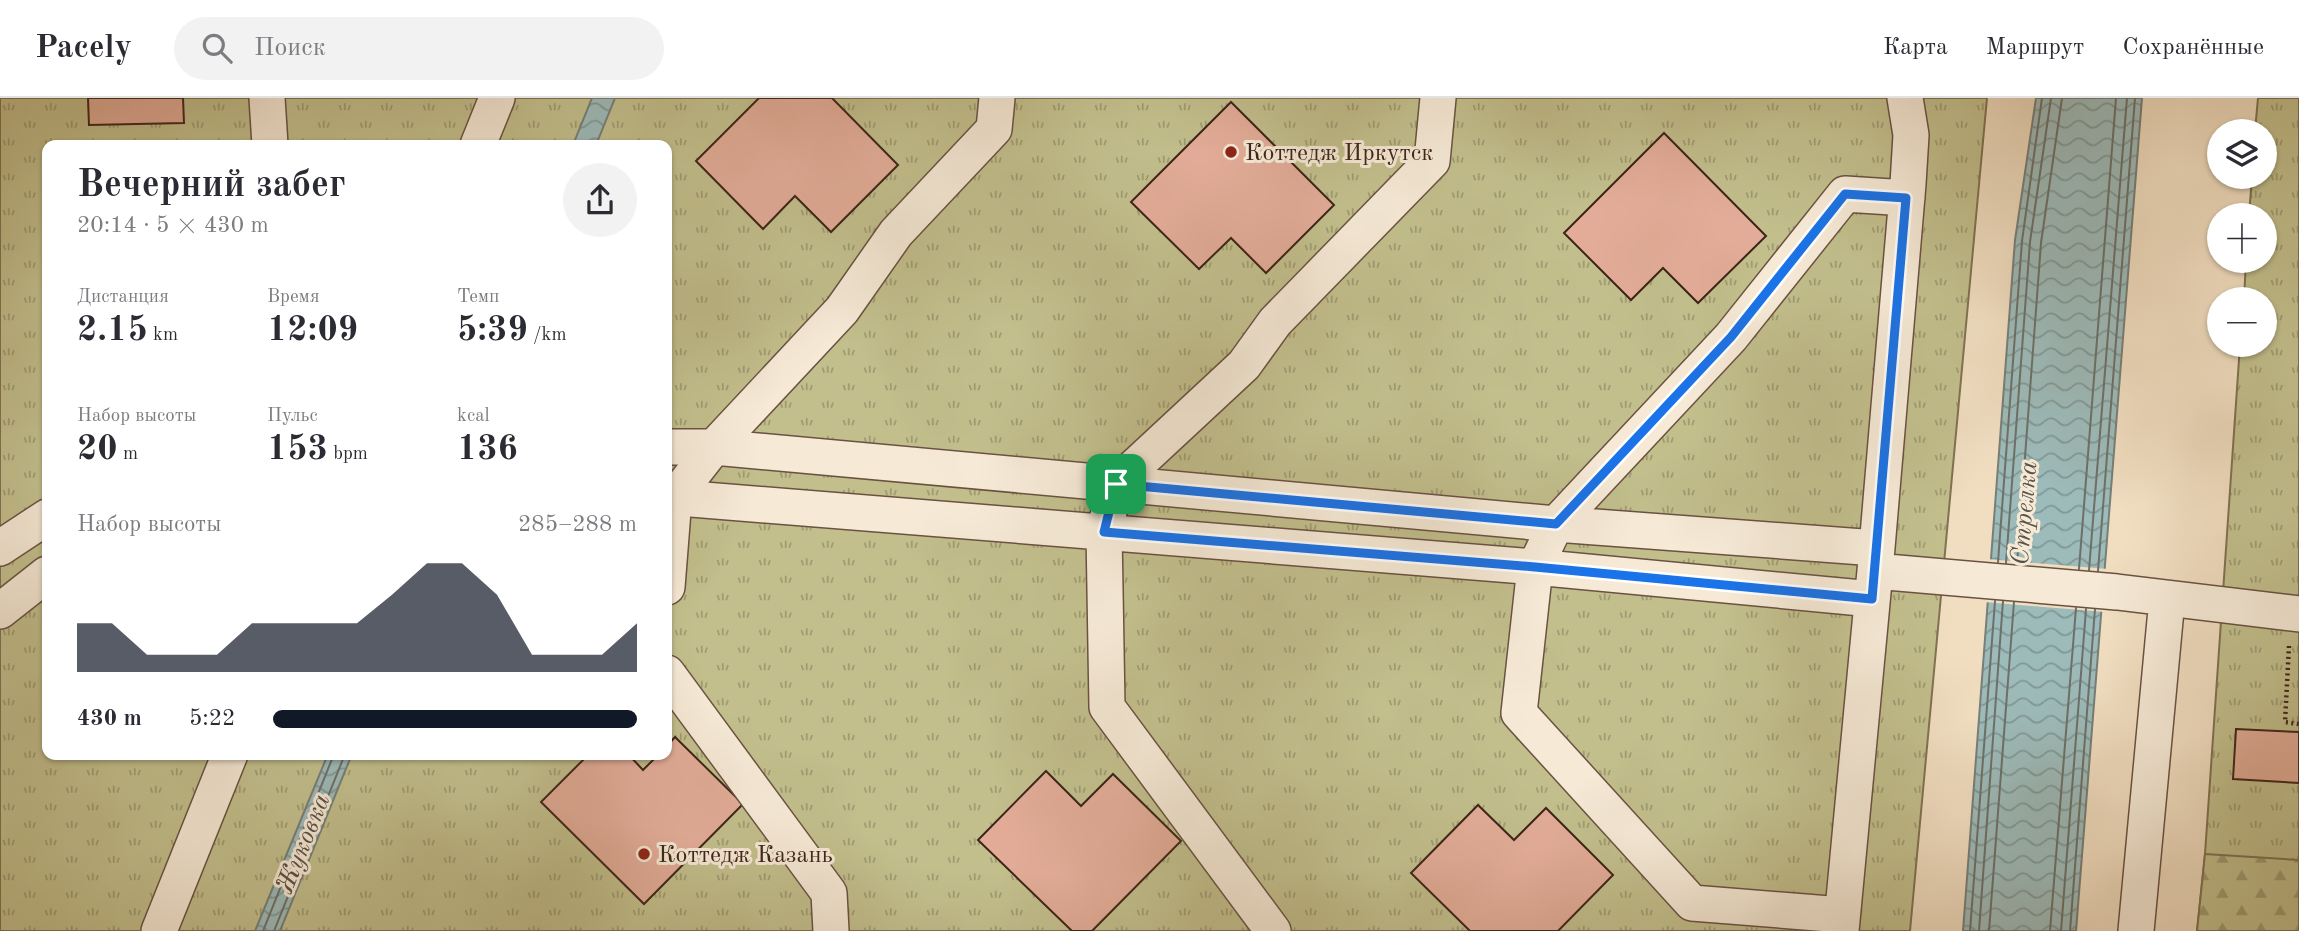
<!DOCTYPE html>
<html lang="ru">
<head>
<meta charset="utf-8">
<style>
	:root { --surface:#fff; --page:#f2f2f3; --text:#2b2b33; --muted:#7c7c81; --line:#e1e1e2; --accent:#111827 }
	body { margin:0; font-family:"Old Standard TT",serif; background:var(--page); color:var(--text); height:100vh; display:flex; flex-direction:column; font-size:26px; white-space:nowrap }
	* { box-sizing:border-box; margin:0 }
	p { font-size:23px; color:var(--muted) }
	.icon { flex:none; width:38px; height:38px; fill:none; stroke:currentColor; stroke-width:2; stroke-linecap:round; stroke-linejoin:round }
	.map { position:relative; flex:1; overflow:hidden }
	.sheet { position:absolute; left:42px; top:42px; width:630px; height:620px; display:flex; flex-direction:column; background:var(--surface); border-radius:14px; box-shadow:0 2px 5px #0004 }
	.sheet>* { flex:none }
	.buttons { position:absolute; left:2207px; top:21px; display:grid; gap:14px }
	.buttons a { display:grid; place-items:center; width:70px; height:70px; border-radius:50%; background:var(--surface); box-shadow:0 2px 5px #0004; font-size:35px }
	.pin { position:absolute; display:grid; place-items:center; width:60px; height:60px; color:#fff; margin:-30px; border-radius:14px; box-shadow:0 4px 10px #0006 }
	.round { display:grid; place-items:center; flex:none; width:74px; height:74px; border-radius:37px; background:var(--page) }
	.overview { display:flex; align-items:center; justify-content:space-between; height:119px; padding:0 35px }
	h1 { font-size:38px; font-weight:600; line-height:52px }
	.figures { display:grid; grid-template-columns:repeat(3,1fr); gap:10px; height:119px; padding:7px 35px }
	.figures div { display:grid; align-content:center }
	.figures b { font-size:35px; font-weight:600 }
	.figures small { font-size:19px; font-weight:400 }
	.figures p { font-size:19px }
	.chart { height:196px; padding:14px 35px }
	.chart p { display:flex; justify-content:space-between }
	.chart svg { width:100%; height:126px; margin-top:7px; fill:var(--accent); opacity:.7 }
	ul { padding:0 35px; list-style:none; font-size:23px }
	li { display:grid; grid-template-columns:112px 84px 1fr; align-items:center; height:52px }
	li i { height:18px; border-radius:9px; background:var(--accent) }
	header { display:flex; align-items:center; gap:42px; box-sizing:border-box; height:98px; padding:0 35px; background:var(--surface); border-bottom:2px solid var(--line) }
	header strong { font-size:33px }
	nav { display:flex; gap:38px; margin-inline-start:auto; font-size:24px }
	.search { width:490px; height:63px; background:var(--page); display:flex; align-items:center; gap:18px; box-sizing:border-box; padding:0 24px; border-radius:38px; color:var(--muted); font-size:26px }
	.map>svg:first-child { display:block }
</style>
</head>
<body>
<header>
<strong>Pacely</strong>
<div class="search"><svg class="icon" aria-label="search" viewBox="0 0 24 24"><circle cx="10" cy="10" r="6"/><path d="M15 15l6 6"/></svg>Поиск</div>
<nav><a>Карта</a><a>Маршрут</a><a>Сохранённые</a></nav>
</header>
<div class="map">
<svg width="2299" height="833" viewBox="0 0 2299 833">
	<defs>
		<pattern id="grass-tufts" width="24" height="20" patternUnits="userSpaceOnUse" patternTransform="scale(1.75)"><rect width="24" height="20" fill="#c2bf8d"/><path d="M3 7l-1-3M5 7V3M7 7l1-3M15 17l-1-3M17 17v-4M19 17l1-3" fill="none" stroke="#9f9b72"/></pattern>
		<pattern id="forest-firs" width="22" height="20" patternUnits="userSpaceOnUse" patternTransform="scale(1.75)"><rect width="22" height="20" fill="#c2bf8d"/><path d="M5 1l3.5 6h-7zM16 11l3.5 6h-7z" fill="#9f9b72"/></pattern>
		<pattern id="water-waves" width="16" height="10" patternUnits="userSpaceOnUse" patternTransform="scale(1.75)"><rect width="16" height="10" fill="#9dbbba"/><path d="M0 5q4-4 8 0t8 0" fill="none" stroke="#819896"/></pattern>
	</defs>
	<rect width="100%" height="100%" fill="#f1dec1"/>
	<filter id="stains"><feTurbulence type="fractalNoise" baseFrequency=".00286" numOctaves="4"/><feColorMatrix values="0 0 0 0 .2 0 0 0 0 .09 0 0 0 0 .02 0 0 0 .5 -.17"/></filter>
	<radialGradient id="worn" r=".72"><stop offset=".6" stop-color="#630" stop-opacity="0"/><stop offset="1" stop-color="#630" stop-opacity=".3"/></radialGradient>
	<!-- grass -->
	<path fill="url(#grass-tufts)" stroke="#807252" stroke-width="2" fill-rule="evenodd" d="M0,0h1987l-77,833h-1910zM47,47h620v609h-620z
		M2258,0h41v833h-102l8,-77 35,-509h24v-46h-20l2,-38h18v-46h-15l3,-38h12v-46h-9z"/>
	<!-- forest -->
	<path fill="url(#forest-firs)" stroke="#807252" stroke-width="2" d="M2205,756l94,6v71h-102z"/>
	<!-- water -->
	<path fill="url(#water-waves)" stroke="#777f79" stroke-width="2" d="M592,0h23l-19,47h-23z
		M2036,0h106l-66,833h-113l52,-691z
		M328,656h24l-72,177h-25z"/>
	<!-- pier -->
	<path fill="#f1dec1" d="M1987,461l121,10 -3,43 -121,-10z"/>
	<g fill="none" stroke-linecap="round" stroke-linejoin="round">
		<!-- shore -->
		<path stroke="#6d7069" stroke-width="2" d="M1998,464l24,-321 20,-143
			M2006,465l24,-321 21,-144
			M2017,466l24,-321 21,-145
			M2079,471l37,-471
			M2089,472l38,-472
			M2098,473l37,-473
			M263,833l71,-177
			M274,833l71,-177
			M1970,833l25,-330
			M1979,833l24,-330
			M1989,833l25,-329
			M2050,833l26,-323
			M2061,833l25,-322
			M2070,833l25,-322"/>
	</g>
	<!-- building -->
	<path fill="#e2ac98" stroke="#3d2418" stroke-width="2" d="M88,0h95l1,25 -95,2z
		M759,0h73l66,67 -67,67 -36,-36 -32,33 -67,-68z
		M1231,4l103,103 -68,68 -35,-35 -32,31 -68,-67z
		M1664,35l102,103 -68,67 -35,-35 -32,32 -67,-67z
		M2236,631l63,3v51l-66,-4z
		M675,639l68,67 -99,100 -103,-102 48,-48h39l15,16 16,-16h8v-8z
		M1046,673l35,35 32,-32 68,67 -89,90h-20l-94,-91z
		M1478,707l36,35 32,-32 67,67 -55,56h-88l-59,-58z"/>
	<g fill="none" stroke-linecap="round" stroke-linejoin="round">
		<!-- minor casing -->
		<g stroke="#6a5242" stroke-width="38">
			<path id="minor" d="M267,0l3,47
				M478,47l19,-47
				M667,349h47l842,77 320,24
				M667,399l868,70 337,32
				M0,450l47,-31
				M1875,473l242,21 182,22
				M667,489l7,-89 40,-51 128,-137 54,-77 98,-104 3,-31
				M0,513l47,-37
				M667,575l162,220 2,38
				M1842,817l-150,-12 -173,-190 16,-146 21,-43 175,-187 114,-143 62,4
				M159,833l71,-177
				M1273,833l-166,-224 -3,-175 12,-48 128,-119 31,-43 157,-161 6,-63
				M1841,833l34,-360 33,-387 3,-49 -6,-37
				M2136,833l31,-332"/>
		</g>
		<!-- path -->
		<path stroke="#3d2418" stroke-width="4.5" stroke-dasharray="2 3.5" stroke-linecap="butt" d="M2289,548l-4,76 14,2"/>
		<!-- minor -->
		<use href="#minor" stroke="#f6ead7" stroke-width="35"/>
	</g>
	<g fill="none" stroke-linecap="round" stroke-linejoin="round">
		<!-- route casing -->
		<g stroke="#fff" stroke-width="14">
			<path id="route" d="M1845,96l61,4 -34,401 -337,-32 -431,-35 12,-48 440,40 175,-187z"/>
		</g>
		<!-- route -->
		<use href="#route" stroke="#1a73e8" stroke-width="9"/>
	</g>
	<!-- markers -->
	<g fill="#8f2418" stroke="#f6ead7" stroke-width="2.5">
		<circle cx="1231" cy="54" r="7"/>
		<circle cx="644" cy="756" r="7"/>
	</g>
	<g text-anchor="middle" stroke-width="6" stroke-linejoin="round" paint-order="stroke">
		<!-- poi labels -->
		<g font-size="24" fill="#3d2418" stroke="#f6ead7" text-anchor="start">
			<text x="1245" y="62">Коттедж Иркутск</text>
			<text x="658" y="764">Коттедж Казань</text>
		</g>
		<!-- water labels -->
		<g font-size="26" font-style="italic" fill="#5a5149" stroke="#f6ead7">
			<text transform="translate(2023 415) rotate(-85)" y="9">Стрелка</text>
			<text transform="translate(302 745) rotate(-68)" y="9">Жуковка</text>
		</g>
	</g>
	<rect width="100%" height="100%" filter="url(#stains)"/>
	<rect width="100%" height="100%" fill="url(#worn)"/>
</svg>
<div class="buttons">
<a><svg class="icon" aria-label="layers" viewBox="0 0 24 24"><path d="M12 4l9 5-9 5-9-5zM3 14l9 5 9-5"/></svg></a>
<a>+</a>
<a>−</a>
</div>
<div class="pin" style="left:1116px;top:386px;background:#1e9e55"><svg class="icon" aria-label="arrive" viewBox="0 0 24 24"><path d="M6 21V4h12l-3 4 3 4H6"/></svg></div>
<section class="sheet">
<div class="overview"><div><h1>Вечерний забег</h1><p>20:14 · 5 × 430 m</p></div><a class="round"><svg class="icon" aria-label="share" viewBox="0 0 24 24"><path d="M12 15V3M7 8l5-5 5 5M5 13v7h14v-7"/></svg></a></div>
<div class="figures">
<div><p>Дистанция</p><b>2.15<small> km</small></b></div>
<div><p>Время</p><b>12:09</b></div>
<div><p>Темп</p><b>5:39<small> /km</small></b></div>
</div>
<div class="figures">
<div><p>Набор высоты</p><b>20<small> m</small></b></div>
<div><p>Пульс</p><b>153<small> bpm</small></b></div>
<div><p>kcal</p><b>136</b></div>
</div>
<div class="chart"><p><span>Набор высоты</span>285–288 m</p>
<svg viewBox="0 0 160 44" preserveAspectRatio="none"><path d="M0 44V27L10 27L20 38L30 38L40 38L50 27L60 27L70 27L80 27L90 17L100 6L110 6L120 17L130 38L140 38L150 38L160 27V44z"/></svg>
</div>
<ul>
<li><b>430 m</b>5:22<i style="width:100%"></i></li>
</ul>
</section>
</div>
</body>
</html>
